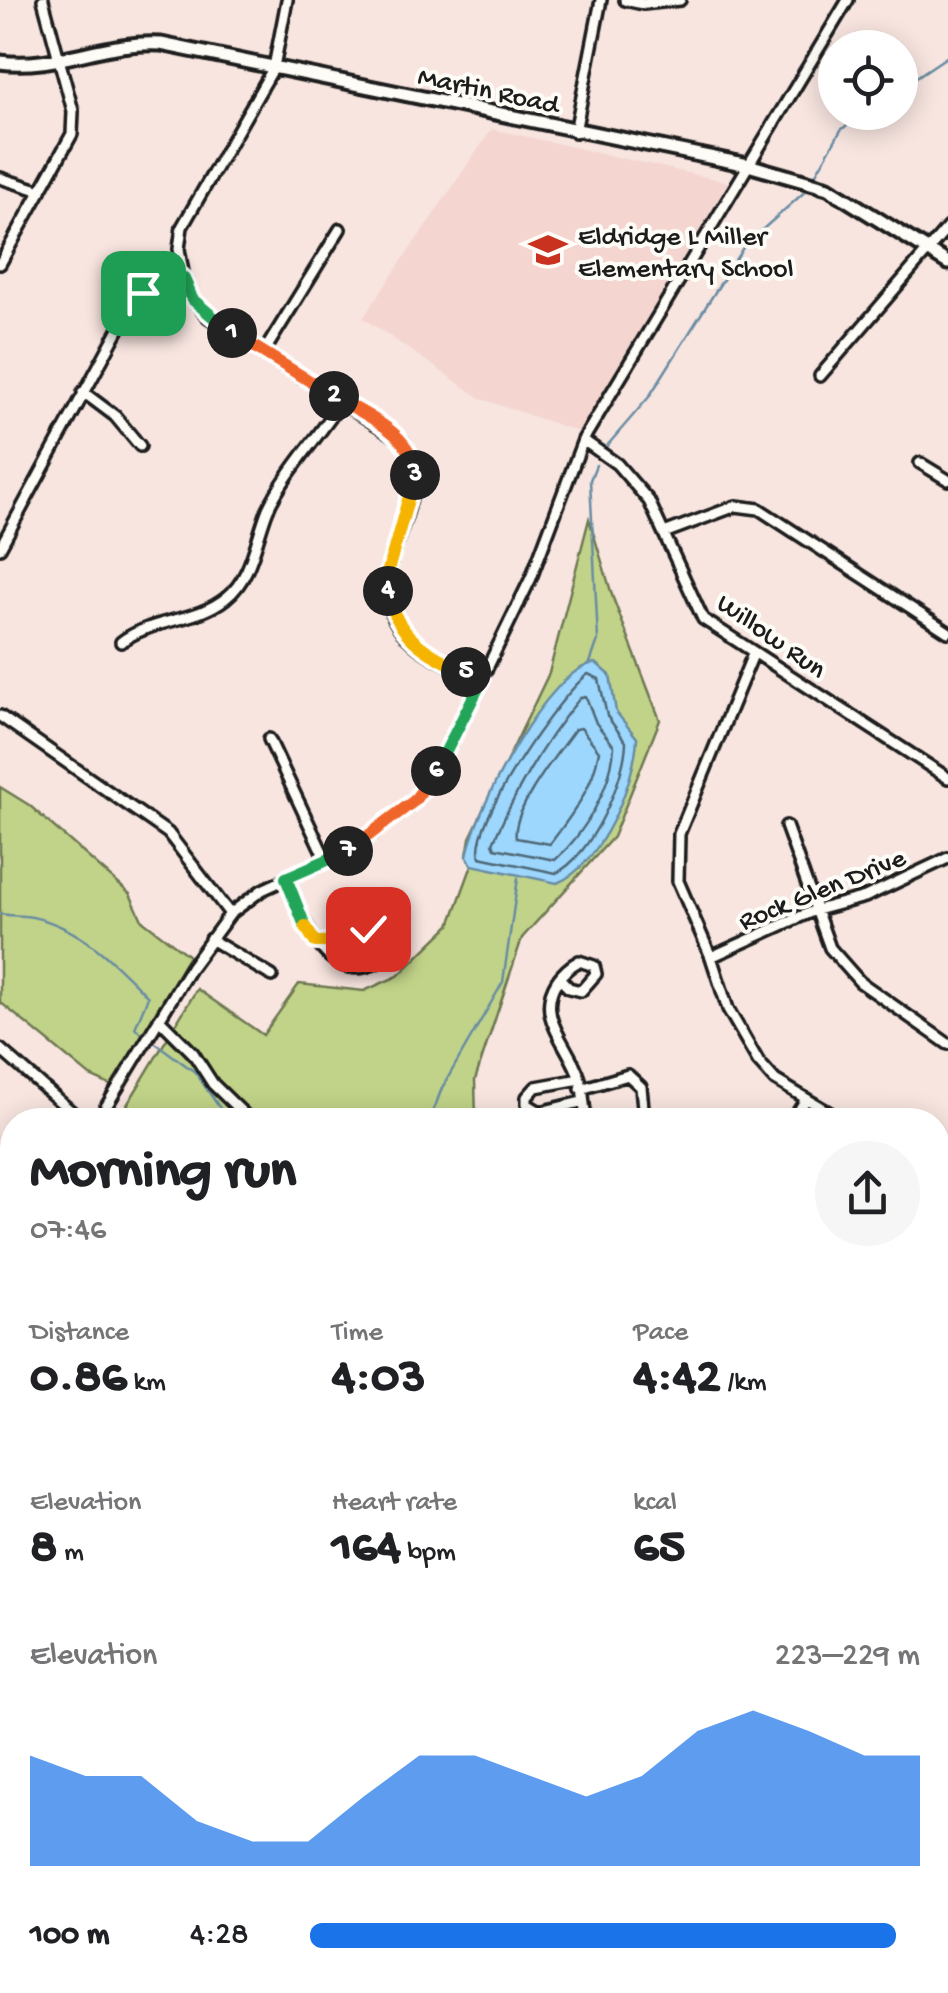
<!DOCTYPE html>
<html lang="en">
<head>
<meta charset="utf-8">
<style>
	:root { --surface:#fff; --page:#f6f6f6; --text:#202124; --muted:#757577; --accent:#1a73e8 }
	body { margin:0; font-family:"Gochi Hand",sans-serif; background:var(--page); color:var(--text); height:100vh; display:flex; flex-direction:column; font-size:38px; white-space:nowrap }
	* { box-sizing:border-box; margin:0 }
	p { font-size:32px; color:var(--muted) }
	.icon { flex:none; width:55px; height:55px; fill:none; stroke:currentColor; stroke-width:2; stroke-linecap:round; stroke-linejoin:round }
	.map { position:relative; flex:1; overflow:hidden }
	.drawer { position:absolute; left:0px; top:1108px; width:950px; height:888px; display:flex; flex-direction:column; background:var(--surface); border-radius:40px 40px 0 0; box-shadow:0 5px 25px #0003 }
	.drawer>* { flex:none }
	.tools { position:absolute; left:818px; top:30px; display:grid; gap:20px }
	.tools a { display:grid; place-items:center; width:100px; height:100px; border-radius:50%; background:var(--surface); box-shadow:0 5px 25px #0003; font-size:50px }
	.pin { position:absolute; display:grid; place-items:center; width:85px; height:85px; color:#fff; margin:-42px; border-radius:20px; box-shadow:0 5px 15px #0006 }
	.km { position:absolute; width:50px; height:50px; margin:-25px; border-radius:50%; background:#222; color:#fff; font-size:28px; line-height:50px; text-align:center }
	.round { display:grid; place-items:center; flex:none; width:105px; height:105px; border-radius:52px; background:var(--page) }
	.summary { display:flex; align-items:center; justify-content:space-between; height:170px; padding:0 30px }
	h1 { font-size:55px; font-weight:800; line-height:75px }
	.figures { display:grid; grid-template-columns:repeat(3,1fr); gap:15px; height:170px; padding:10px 30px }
	.figures div { display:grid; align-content:center }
	.figures b { font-size:50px; font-weight:800 }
	.figures small { font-size:28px; font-weight:400 }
	.figures p { font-size:28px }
	.chart { height:280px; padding:20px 30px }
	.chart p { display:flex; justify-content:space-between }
	.chart svg { width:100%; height:180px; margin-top:10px; fill:var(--accent); opacity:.7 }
	ul { padding:0 30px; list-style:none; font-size:32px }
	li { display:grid; grid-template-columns:160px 120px 1fr; align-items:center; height:75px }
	li i { height:25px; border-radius:12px; background:var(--accent) }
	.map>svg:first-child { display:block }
</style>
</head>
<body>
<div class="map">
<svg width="948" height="1993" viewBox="0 0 948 1993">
	<rect width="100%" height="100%" fill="#f8e5e0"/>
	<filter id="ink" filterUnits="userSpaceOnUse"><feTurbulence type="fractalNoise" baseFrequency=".01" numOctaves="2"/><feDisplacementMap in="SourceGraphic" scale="20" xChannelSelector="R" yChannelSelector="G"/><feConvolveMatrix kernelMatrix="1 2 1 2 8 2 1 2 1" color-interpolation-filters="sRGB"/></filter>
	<g filter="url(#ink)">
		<!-- built -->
		<path fill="#f4d5d0" d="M492,129l236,53 -149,250 -97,-33 -119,-81z"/>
		<!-- green -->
		<path fill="#c1d388" stroke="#6e7852" stroke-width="2.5" d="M589,519l24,79 47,122 -47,117 -91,101 -47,142 1,40h-330l-19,-15 70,-116 66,46 36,-51 65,7 34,-15 52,-51 22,-60 -5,-9 3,-18 79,-165z
			M0,787l29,18 101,89 12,26 47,36 -77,130 -22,-10 -90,-74z
			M938,1740l10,-1v103l-10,3z"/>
		<!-- water -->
		<path fill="#9dd7fd" stroke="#698ca3" stroke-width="2.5" d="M596,663l14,12 6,37 21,26c-2,45 -36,128 -80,145l-85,-18 -5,-9c8,-45 81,-189 129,-193z"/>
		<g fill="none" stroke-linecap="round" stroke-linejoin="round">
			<!-- shore -->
			<path stroke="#506776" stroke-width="2.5" d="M588,674l11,5 8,37 19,26c-1,38 -35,115 -70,131l-76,-16c-11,-33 79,-161 108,-183z
				M586,697l10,26 18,23c-2,40 -29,88 -59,114l-60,-12 -2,-5c23,-53 50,-101 87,-145z
				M581,728l18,23c-6,37 -27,64 -49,93l-34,-6c-5,-28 42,-85 59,-109z"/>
			<!-- stream -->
			<path stroke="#698ca3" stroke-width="2.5" d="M900,88l48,-32
				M814,177l27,-47 22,-18
				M606,447l43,-50 95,-151 64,-57
				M590,663l8,-23 -8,-160 6,-15
				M0,914c11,2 21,1 32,3 49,10 83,46 116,80l-13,31 60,44 33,48
				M430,1120l12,-32 61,-106 15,-104
				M938,1727l10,2
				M0,1791l12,-8"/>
			<!-- minor casing -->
			<g stroke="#1c1c1c" stroke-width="16">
				<path id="minor" d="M287,0l-13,67 -92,160 -3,22 5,29 8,21 16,18 196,125c41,63 -63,138 10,202 19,16 46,25 68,36
					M625,0l18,4 37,-4
					M575,132l26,-132
					M0,178l41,13
					M0,264l72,-130 1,-23 -30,-111
					M264,352l76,-123
					M820,376l128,-149
					M83,392l32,24 25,30
					M583,440l34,24 32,37 54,118 245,159
					M920,463l28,17
					M664,533l72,-27 23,3 189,123
					M0,548l128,-236c16,-21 29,-30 56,-34
					M121,642c31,-24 74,-19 105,-44 26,-20 30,-60 42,-89 18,-38 51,-72 74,-108
					M754,652l-75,182 -1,47 33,76 17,52 30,52 17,19 67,40
					M0,716l168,117 62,81
					M269,739l57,121
					M786,826l44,122 30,34 88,62
					M286,878c14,34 39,111 92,84 11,-5 14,-13 13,-25l-13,-9 -42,14h-21
					M210,939l62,37
					M711,957l102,-46 52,-14 83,-39
					M559,978l10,10 12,3 15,-17 -2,-8 -15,-5c-9,5 -16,11 -22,20 -23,36 13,64 23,98 4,13 3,28 7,41
					M159,1019l34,34 20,31 37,36
					M0,1049l81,71
					M580,1079l-44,8 -9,10v7l13,8 41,-10
					M581,1089l47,-14 13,12 3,31
					M98,1120l93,-153 39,-53 32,-24 92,-42 60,-47 26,-36 91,-187 52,-138 265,-440
					M793,1120l13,-21
					M0,1179l12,8
					M0,1277l12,-20
					M938,1295l10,46
					M0,1455l12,22
					M938,1685l10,2
					M0,1887l12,-11
					M938,1912l9,25 -9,36
					M541,1982l19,11
					M332,1993l8,-11
					M628,1993l6,-11
					M923,1993l8,-11"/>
			</g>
			<!-- tertiary casing -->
			<g stroke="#1c1c1c" stroke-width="19">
				<path id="tertiary" d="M0,62c55,8 106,-22 161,-18l587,121 80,23 120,75"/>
			</g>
			<!-- primary casing -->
			<g stroke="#1c1c1c" stroke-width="21">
				<path id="primary" d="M0,1825l12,20
					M0,1856l12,19
					M82,1982l7,11
					M99,1982l7,11"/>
			</g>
			<!-- minor -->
			<use href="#minor" stroke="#fdfcf7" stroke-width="9"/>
			<!-- tertiary -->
			<use href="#tertiary" stroke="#fdfcf7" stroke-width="11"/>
			<!-- primary -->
			<use href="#primary" stroke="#fdfcf7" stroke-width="14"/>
		</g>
	</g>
	<g fill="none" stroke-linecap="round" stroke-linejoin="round" filter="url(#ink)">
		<!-- split-1 casing -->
		<g stroke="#fff" stroke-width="20">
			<path id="split-1" d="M143,293l20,-13 21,-2 8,21 40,34"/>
		</g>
		<!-- split-2 casing -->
		<g stroke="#fff" stroke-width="20">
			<path id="split-2" d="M232,333l102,63"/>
		</g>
		<!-- split-3 casing -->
		<g stroke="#fff" stroke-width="20">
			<path id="split-3" d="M334,396c32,20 80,37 81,79"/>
		</g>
		<!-- split-4 casing -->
		<g stroke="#fff" stroke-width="20">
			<path id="split-4" d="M388,591l-1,-17 28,-99"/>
		</g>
		<!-- split-5 casing -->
		<g stroke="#fff" stroke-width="20">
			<path id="split-5" d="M388,591c7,46 39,62 78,81"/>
		</g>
		<!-- split-6 casing -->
		<g stroke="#fff" stroke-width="20">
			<path id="split-6" d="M436,771l46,-91 -16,-8"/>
		</g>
		<!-- split-7 casing -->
		<g stroke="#fff" stroke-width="20">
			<path id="split-7" d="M348,851l66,-50 22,-30"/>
		</g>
		<!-- split-8 casing -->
		<g stroke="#fff" stroke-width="20">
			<path id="split-8" d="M305,926l-19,-48 62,-27"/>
		</g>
		<!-- split-9 casing -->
		<g stroke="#fff" stroke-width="20">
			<path id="split-9" d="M305,926l10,16c21,1 34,-4 53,-13"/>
		</g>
		<!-- split-1 -->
		<use href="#split-1" stroke="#22a559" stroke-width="12"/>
		<!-- split-2 -->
		<use href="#split-2" stroke="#f0652b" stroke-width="12"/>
		<!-- split-3 -->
		<use href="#split-3" stroke="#f0652b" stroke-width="12"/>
		<!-- split-4 -->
		<use href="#split-4" stroke="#f5b400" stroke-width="12"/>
		<!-- split-5 -->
		<use href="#split-5" stroke="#f5b400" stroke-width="12"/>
		<!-- split-6 -->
		<use href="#split-6" stroke="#22a559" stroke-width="12"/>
		<!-- split-7 -->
		<use href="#split-7" stroke="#f0652b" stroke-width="12"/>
		<!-- split-8 -->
		<use href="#split-8" stroke="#22a559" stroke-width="12"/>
		<!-- split-9 -->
		<use href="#split-9" stroke="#f5b400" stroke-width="12"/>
	</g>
	<!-- icons -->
	<defs>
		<g id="school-bare" transform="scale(3)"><path d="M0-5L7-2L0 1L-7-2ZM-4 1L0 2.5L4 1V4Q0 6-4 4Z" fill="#c8321e" stroke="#fdfcf7" stroke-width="2.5" paint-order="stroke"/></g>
	</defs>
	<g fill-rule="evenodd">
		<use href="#school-bare" x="548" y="250"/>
	</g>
	<g text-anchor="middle" stroke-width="8" stroke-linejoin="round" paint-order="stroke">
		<!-- street labels -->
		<g font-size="28" fill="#1c1c1c" stroke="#fdfcf7">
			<text transform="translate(489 88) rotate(12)" y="10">Martin Road</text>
			<text transform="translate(773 634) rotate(35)" y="10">Willow Run</text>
			<text transform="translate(821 887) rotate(-22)" y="10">Rock Glen Drive</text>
		</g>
		<!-- poi labels -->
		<g font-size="28" fill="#1c1c1c" stroke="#fdfcf7" text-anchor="start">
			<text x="578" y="244">Eldridge L Miller<tspan x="578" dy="32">Elementary School</tspan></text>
		</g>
	</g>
</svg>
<div class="tools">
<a><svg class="icon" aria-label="locate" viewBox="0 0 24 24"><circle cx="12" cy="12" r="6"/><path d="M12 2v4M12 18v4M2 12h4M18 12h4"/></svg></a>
</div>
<div class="pin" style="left:143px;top:293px;background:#1e9e55"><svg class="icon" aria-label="arrive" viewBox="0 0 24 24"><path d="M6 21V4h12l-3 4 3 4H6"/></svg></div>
<div class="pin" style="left:368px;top:929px;background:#d93025"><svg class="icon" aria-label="check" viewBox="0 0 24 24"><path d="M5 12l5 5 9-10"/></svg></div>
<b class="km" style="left:232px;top:333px">1</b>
<b class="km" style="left:334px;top:396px">2</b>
<b class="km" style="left:415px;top:475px">3</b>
<b class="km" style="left:388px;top:591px">4</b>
<b class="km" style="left:466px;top:672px">5</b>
<b class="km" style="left:436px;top:771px">6</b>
<b class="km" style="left:348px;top:851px">7</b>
<section class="drawer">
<div class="summary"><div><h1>Morning run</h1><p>07:46</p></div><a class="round"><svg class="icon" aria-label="share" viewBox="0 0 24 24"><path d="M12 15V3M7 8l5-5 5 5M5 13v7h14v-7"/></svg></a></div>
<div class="figures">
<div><p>Distance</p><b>0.86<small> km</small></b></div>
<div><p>Time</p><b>4:03</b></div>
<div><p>Pace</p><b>4:42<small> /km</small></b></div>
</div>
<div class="figures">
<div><p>Elevation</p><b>8<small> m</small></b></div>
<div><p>Heart rate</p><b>164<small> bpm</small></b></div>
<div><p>kcal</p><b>65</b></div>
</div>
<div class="chart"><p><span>Elevation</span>223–229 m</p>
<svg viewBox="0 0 160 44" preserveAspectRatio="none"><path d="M0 44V17L10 22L20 22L30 33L40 38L50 38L60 27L70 17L80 17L90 22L100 27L110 22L120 11L130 6L140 11L150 17L160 17V44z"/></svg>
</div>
<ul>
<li><b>100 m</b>4:28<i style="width:96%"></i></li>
</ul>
</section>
</div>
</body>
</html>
